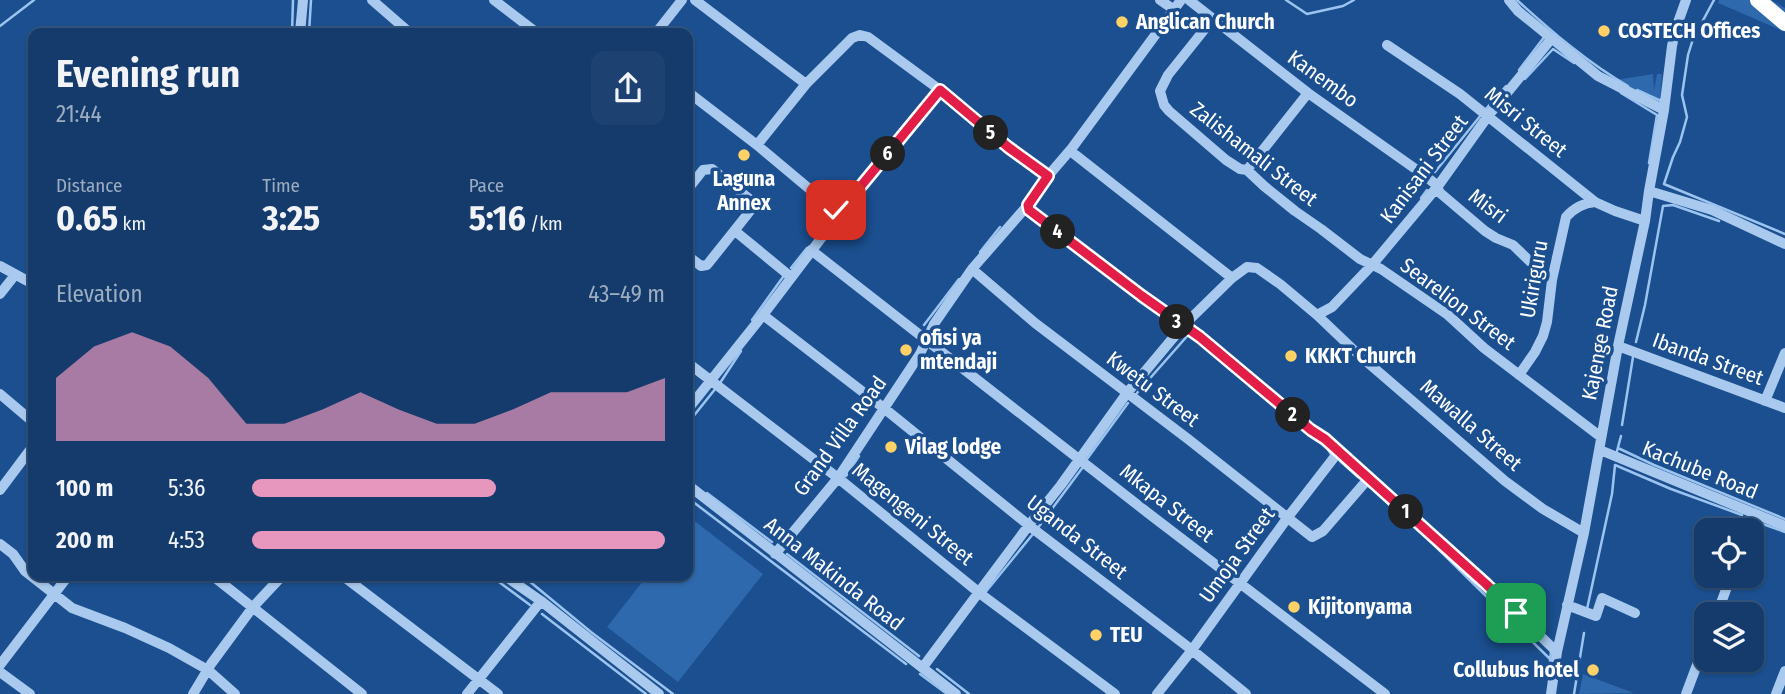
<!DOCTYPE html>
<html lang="en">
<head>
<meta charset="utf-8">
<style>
	:root { --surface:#143b6b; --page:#1d4271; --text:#f1f3f6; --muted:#9dadc1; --line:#33557e; --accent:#e797bd }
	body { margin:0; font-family:"Fira Sans Condensed",sans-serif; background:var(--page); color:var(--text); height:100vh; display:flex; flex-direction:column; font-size:26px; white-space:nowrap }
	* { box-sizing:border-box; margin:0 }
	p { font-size:23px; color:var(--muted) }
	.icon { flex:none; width:38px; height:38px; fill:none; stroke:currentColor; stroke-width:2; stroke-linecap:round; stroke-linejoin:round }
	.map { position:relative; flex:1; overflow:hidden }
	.panel { position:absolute; left:28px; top:28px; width:665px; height:553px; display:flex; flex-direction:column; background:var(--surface); border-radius:14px; box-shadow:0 2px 5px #0004,0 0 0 2px var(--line) }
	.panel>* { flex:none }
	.buttons { position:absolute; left:1694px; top:518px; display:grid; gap:14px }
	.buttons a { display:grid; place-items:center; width:70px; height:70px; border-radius:14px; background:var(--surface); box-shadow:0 2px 5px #0004,0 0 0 2px var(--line); font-size:35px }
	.pin { position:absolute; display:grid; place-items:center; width:60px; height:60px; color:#fff; margin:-30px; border-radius:14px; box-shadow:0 4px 10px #0006 }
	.km { position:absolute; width:35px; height:35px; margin:-18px; border-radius:50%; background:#222; color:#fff; font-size:19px; line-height:35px; text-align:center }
	.round { display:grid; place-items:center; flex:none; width:74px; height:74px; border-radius:14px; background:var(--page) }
	.headline { display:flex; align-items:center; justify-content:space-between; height:119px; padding:0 28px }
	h1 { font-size:38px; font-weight:700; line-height:52px }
	.stats { display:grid; grid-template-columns:repeat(3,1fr); gap:10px; height:119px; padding:7px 28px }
	.stats div { display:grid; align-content:center }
	.stats b { font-size:35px; font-weight:700 }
	.stats small { font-size:19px; font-weight:400 }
	.stats p { font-size:19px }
	.chart { height:196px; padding:14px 28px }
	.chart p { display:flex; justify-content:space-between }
	.chart svg { width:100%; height:126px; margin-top:7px; fill:var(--accent); opacity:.7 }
	ul { padding:0 28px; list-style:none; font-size:23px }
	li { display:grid; grid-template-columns:112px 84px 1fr; align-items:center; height:52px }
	li i { height:18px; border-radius:9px; background:var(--accent) }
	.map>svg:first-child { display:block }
</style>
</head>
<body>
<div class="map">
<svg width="1785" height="694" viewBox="0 0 1785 694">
	<rect width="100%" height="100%" fill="#1b4f8f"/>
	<!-- green -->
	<path fill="#2e69ad" d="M1719,0h52l14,8v24l-67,-29z
		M1653,74l1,16 3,-16h5l-2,24 -5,2 -39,-20z
		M692,519l71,55 -85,108 -71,-55 40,-51h41v-52z
		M1583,674l51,19 -55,1z"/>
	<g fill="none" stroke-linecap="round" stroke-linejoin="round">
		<!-- stream -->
		<path stroke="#9cc4f0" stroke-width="2.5" d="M1286,0l21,14 36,-8 11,-6
			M1517,0c34,31 71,63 111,86
			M1714,0l-21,39 -5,16 -6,40 5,22 -7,25 -7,15 -9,27 121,50
			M0,26l34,-26
			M292,33l1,-33
			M309,33l2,-33
			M1519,70l26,-34
			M1525,79l28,-30 21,14
			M1637,90l24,11v-2
			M1621,93l36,22 -8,48
			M1485,110l21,-24
			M1435,172l46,-57
			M1421,198l6,-8
			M980,252l20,-25
			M791,268l16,-20
			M752,320l31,-43
			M924,325l35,-46
			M1636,342l9,-37 18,-99 10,-1 46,16
			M720,383l21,-32
			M1137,393l52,-59
			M688,423l28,-35
			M1622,425l11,-68
			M1618,448l36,17 131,54
			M1617,451l4,-15
			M1087,459l41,-56
			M1340,461l18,16
			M846,476l13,-20
			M707,493l65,49
			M688,498l218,166
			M1760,523l25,9
			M1037,529l46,-62
			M1423,534l127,125
			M787,554l132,102
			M491,576l39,29
			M523,576l68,56 82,62
			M984,594l49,-60
			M1587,609l25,-115 3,-29 56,24 71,26
			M542,614l104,80
			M937,669l32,25
			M1549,672l2,-21
			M920,674l27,20
			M1574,694l10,-61"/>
		<!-- minor -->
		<path stroke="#a9c9ee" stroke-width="10" d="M372,0l38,33
			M494,0l43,33
			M695,0l111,84 46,-46 8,-3 8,2 72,53 68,57 40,29
			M1160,0l13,9
			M1189,0l119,93 116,82 14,11 1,6 46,39 11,7 17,7 29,28 10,7
			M1509,0l9,11 80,65 66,34
			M1212,20l-44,55 -8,16 4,14 5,6 57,49 14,9 7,1 17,16 31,25 26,18 39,30 21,10 67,46 36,33 117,89
			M300,33l3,-33
			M656,33l26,-33
			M1387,45l73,49 135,108 20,9 30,10
			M688,92l69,53 80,67
			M757,145l49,-61
			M1072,148l1,5 159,125
			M1247,170l61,-77
			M688,189l15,-19 9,-1 41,33 1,4 -47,59 -6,1 -13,-10
			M1649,191l63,19 73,34
			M1028,205l1,5 154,116 17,11 111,93 14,9 161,145 71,68
			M735,231l56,46
			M811,250l337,263 237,181
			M0,266l33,18
			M972,269l63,54 153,116 124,98 11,-6 45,-52
			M0,294l15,-19
			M763,315l122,94 151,122 156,119 54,44
			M1317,315l15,-8 40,-42 66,-79 50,-70 64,-78
			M1618,346l167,62
			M688,363l150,115 144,117 133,99
			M1519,375l16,-23 8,-16 4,-14 5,-42 14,-63c8,-9 18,-14 29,-15
			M0,394l33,28
			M1765,401l20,-48
			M688,409l75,-94 72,-95 2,-8 5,-3 98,-119
			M1600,450l185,76
			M688,485l268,209
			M0,490l33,-44
			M1748,530l6,-17
			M0,544l13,10 12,17 47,37 53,20 44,20 39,22 27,24
			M775,554l63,-76 82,-124 14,-30 38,-55 56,-64 20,-29 24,-28 109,-148
			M213,576l149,118
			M343,576l155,118
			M505,576l36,25 118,93
			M1567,605l29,11 6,-18 33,15
			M1717,614l14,-38
			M0,665l68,-89
			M923,667l106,-142 32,-40 66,-92 56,-67 49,-48 15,-11 10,1 23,16 37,31 42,40 146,126 38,28 41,24
			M0,672l30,22
			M193,694l18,-30 42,-57 29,-31
			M467,694l74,-93
			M1157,694l35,-44 96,-133 48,-62 -5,-8
			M1551,694l6,-42 27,-119 34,-187 27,-125 4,-30 15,-81 8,-64 4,-18 10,-28
			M1686,694l20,-53
			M1776,694l9,-23"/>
		<!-- highway -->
		<path stroke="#fff" stroke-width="16" d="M1758,0l27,23"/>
	</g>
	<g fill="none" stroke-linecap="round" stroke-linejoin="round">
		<!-- route casing -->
		<g stroke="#fff" stroke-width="14">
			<path id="route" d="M836,210l3,2 3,-3 98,-119 68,57 40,29 -20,29 1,5 113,86 58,41 111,93 14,9 161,145 30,29"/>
		</g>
		<!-- route -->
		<use href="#route" stroke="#e11d48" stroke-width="9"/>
	</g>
	<!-- markers -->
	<g fill="#ffd166" stroke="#1b4f8f" stroke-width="2.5">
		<circle cx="1122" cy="22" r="7"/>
		<circle cx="1604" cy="31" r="7"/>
		<circle cx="744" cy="155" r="7"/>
		<circle cx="906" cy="350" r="7"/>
		<circle cx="1291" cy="356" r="7"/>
		<circle cx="891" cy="447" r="7"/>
		<circle cx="1294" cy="607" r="7"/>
		<circle cx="1096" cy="635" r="7"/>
		<circle cx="1593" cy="670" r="7"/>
	</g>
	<g text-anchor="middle" stroke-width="7" stroke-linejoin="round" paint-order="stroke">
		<!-- poi labels -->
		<g font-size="21" font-weight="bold" fill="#fff" stroke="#1b4f8f" text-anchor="start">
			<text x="1136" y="29">Anglican Church</text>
			<text x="1618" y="38">COSTECH Offices</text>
			<text x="744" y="186" text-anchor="middle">Laguna<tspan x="744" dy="24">Annex</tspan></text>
			<text x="920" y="345">ofisi ya<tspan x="920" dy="24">mtendaji</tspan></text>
			<text x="1305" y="363">KKKT Church</text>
			<text x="905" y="454">Vilag lodge</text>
			<text x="1308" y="614">Kijitonyama</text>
			<text x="1110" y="642">TEU</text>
			<text x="1579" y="677" text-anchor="end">Collubus hotel</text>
		</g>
		<!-- street labels -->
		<g font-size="21" fill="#fff" stroke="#1b4f8f">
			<text transform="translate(1323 79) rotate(36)" y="7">Kanembo</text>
			<text transform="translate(1526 122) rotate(39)" y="7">Misri Street</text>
			<text transform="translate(1254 154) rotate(38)" y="7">Zalishamali Street</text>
			<text transform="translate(1424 169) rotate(-53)" y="7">Kanisani Street</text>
			<text transform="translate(1488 206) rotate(37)" y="7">Misri</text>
			<text transform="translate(1534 279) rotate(-80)" y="7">Ukiriguru</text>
			<text transform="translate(1458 304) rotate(37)" y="7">Searelion Street</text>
			<text transform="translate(1600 343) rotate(-79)" y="7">Kajenge Road</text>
			<text transform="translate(1708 359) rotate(20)" y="7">Ibanda Street</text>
			<text transform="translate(1153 389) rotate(37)" y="7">Kwetu Street</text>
			<text transform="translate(1471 425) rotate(41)" y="7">Mawalla Street</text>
			<text transform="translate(840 436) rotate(-54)" y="7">Grand Villa Road</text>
			<text transform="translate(1700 470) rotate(22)" y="7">Kachube Road</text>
			<text transform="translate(1167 503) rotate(38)" y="7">Mkapa Street</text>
			<text transform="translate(913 514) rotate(39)" y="7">Magengeni Street</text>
			<text transform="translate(1077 537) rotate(38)" y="7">Uganda Street</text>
			<text transform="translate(1237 555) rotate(-54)" y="7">Umoja Street</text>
			<text transform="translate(834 574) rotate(38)" y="7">Anna Makinda Road</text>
		</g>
	</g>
</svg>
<div class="buttons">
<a><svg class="icon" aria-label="locate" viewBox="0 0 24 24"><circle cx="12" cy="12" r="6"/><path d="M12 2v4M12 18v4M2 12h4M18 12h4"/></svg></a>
<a><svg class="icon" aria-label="layers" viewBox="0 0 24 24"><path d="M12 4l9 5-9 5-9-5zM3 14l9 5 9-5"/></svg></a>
</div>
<div class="pin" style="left:1516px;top:613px;background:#1e9e55"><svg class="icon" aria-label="arrive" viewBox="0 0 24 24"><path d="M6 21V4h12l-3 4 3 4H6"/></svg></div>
<div class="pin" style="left:836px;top:210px;background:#d93025"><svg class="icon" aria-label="check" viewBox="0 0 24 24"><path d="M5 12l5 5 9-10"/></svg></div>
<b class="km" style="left:1406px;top:512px">1</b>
<b class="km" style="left:1293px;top:415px">2</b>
<b class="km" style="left:1177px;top:322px">3</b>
<b class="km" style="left:1058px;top:232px">4</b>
<b class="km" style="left:991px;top:133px">5</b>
<b class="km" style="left:888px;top:154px">6</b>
<section class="panel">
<div class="headline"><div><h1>Evening run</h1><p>21:44</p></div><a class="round"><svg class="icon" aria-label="share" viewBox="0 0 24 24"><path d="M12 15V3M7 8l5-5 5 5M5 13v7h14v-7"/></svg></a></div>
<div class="stats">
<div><p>Distance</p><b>0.65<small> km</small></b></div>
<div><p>Time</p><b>3:25</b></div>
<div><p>Pace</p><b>5:16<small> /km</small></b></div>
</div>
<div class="chart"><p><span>Elevation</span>43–49 m</p>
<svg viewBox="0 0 160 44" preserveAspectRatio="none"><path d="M0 44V22L10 11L20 6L30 11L40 22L50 38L60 38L70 33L80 27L90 33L100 38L110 38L120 33L130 27L140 27L150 27L160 22V44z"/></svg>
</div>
<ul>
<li><b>100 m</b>5:36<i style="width:59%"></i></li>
<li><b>200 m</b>4:53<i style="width:100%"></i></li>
</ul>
</section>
</div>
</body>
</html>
